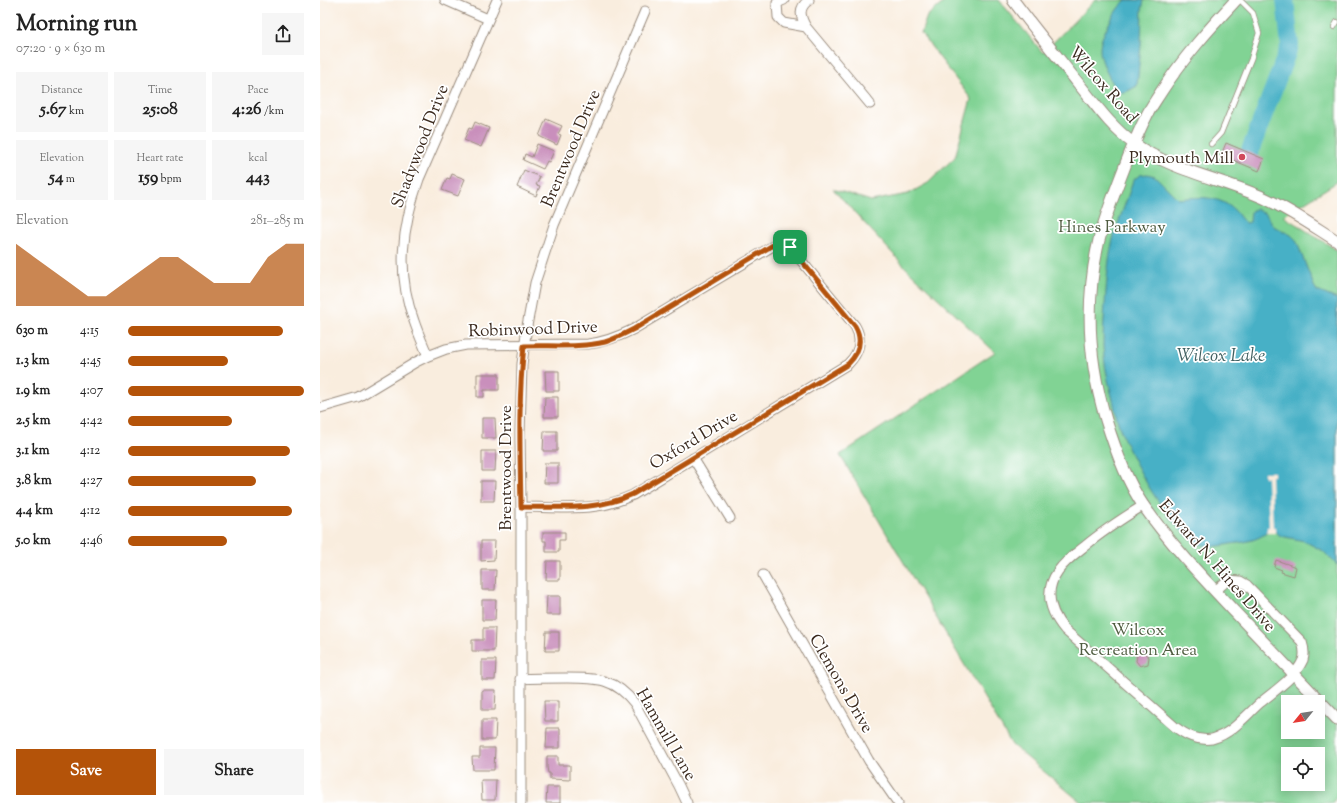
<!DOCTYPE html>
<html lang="en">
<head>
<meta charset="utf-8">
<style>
	:root { --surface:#fff; --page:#f6f6f6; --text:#222; --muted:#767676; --accent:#b45309 }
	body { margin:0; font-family:"Sorts Mill Goudy",serif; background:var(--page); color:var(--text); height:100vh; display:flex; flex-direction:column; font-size:15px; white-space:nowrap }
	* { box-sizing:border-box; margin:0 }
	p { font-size:13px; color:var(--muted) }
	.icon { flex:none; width:22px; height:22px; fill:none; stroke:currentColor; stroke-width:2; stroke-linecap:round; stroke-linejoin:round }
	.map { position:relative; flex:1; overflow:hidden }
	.drawer { display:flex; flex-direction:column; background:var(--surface); width:320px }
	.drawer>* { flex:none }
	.needle { width:26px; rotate:240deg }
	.fabs { position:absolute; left:961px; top:695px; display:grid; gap:8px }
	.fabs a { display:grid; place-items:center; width:44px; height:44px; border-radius:0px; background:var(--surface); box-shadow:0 2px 10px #0003; font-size:20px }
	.pin { position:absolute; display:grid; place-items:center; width:34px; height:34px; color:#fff; margin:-17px; border-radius:8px; box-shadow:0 2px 6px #0006 }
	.round { display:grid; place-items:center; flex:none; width:42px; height:42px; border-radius:0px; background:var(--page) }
	.head { display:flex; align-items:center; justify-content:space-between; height:68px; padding:0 16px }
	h1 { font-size:22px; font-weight:800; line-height:30px }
	.figures { display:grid; grid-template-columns:repeat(3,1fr); gap:6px; height:68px; padding:4px 16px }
	.figures div { display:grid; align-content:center; border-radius:0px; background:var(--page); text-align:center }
	.figures b { font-size:17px; font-weight:800 }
	.figures small { font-size:11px; font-weight:400 }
	.figures p { font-size:11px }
	.chart { height:112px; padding:8px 16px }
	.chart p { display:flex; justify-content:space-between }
	.chart svg { width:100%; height:72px; margin-top:4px; fill:var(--accent); opacity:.7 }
	.action { display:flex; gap:8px; margin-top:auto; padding:8px 16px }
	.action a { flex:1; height:46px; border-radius:0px; background:var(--accent); color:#fff; font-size:16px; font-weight:800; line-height:46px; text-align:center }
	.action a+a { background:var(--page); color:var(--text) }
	ul { padding:0 16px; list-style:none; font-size:13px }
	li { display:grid; grid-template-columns:64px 48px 1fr; align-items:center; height:30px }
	li i { height:10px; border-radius:5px; background:var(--accent) }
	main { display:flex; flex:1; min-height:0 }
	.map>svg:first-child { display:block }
</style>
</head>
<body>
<main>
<section class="drawer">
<div class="head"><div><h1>Morning run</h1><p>07:20 · 9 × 630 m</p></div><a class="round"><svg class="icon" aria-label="share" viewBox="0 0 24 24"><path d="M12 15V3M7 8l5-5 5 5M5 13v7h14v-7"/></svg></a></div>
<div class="figures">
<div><p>Distance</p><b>5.67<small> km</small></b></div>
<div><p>Time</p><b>25:08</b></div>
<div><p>Pace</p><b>4:26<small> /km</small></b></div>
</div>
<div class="figures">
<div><p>Elevation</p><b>54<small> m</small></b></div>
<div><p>Heart rate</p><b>159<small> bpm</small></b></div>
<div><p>kcal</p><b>443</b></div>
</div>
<div class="chart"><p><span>Elevation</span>281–285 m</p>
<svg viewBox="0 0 160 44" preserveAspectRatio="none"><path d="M0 44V6L10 14L20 22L30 30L40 38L50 38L60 30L70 22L80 14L90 14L100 22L110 30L120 30L130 30L140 14L150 6L160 6V44z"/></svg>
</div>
<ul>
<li><b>630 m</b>4:15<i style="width:88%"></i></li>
<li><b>1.3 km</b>4:45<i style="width:57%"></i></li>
<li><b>1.9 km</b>4:07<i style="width:100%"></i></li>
<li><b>2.5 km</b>4:42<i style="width:59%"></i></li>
<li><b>3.1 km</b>4:12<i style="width:92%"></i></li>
<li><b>3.8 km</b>4:27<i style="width:73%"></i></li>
<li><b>4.4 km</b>4:12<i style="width:93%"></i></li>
<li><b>5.0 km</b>4:46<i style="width:56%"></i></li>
</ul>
<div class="action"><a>Save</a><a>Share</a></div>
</section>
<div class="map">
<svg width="1017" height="803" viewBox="0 0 1017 803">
	<rect width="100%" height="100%" fill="#fff"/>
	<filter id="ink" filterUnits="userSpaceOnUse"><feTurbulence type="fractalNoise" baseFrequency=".025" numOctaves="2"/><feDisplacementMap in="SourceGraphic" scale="8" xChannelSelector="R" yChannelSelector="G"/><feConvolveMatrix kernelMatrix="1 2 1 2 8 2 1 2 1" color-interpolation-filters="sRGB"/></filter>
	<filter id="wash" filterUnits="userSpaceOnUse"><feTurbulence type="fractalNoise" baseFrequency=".012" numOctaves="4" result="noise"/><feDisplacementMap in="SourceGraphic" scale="16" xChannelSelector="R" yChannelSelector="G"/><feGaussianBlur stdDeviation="0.9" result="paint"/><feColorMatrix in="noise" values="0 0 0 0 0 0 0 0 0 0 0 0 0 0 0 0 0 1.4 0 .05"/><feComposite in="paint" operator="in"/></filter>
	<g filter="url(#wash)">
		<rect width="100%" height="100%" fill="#f9edde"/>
		<!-- green -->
		<path fill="#81d394" stroke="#5e7e59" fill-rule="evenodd" d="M627,0h52l44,53 52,-53h242v182l-54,34 54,34v547l-5,6h-250l-70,-58 -172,-290 155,-103 -88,-83 -74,-80 38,12 37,-7 20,-11 27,-26 16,-58 -50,-66 6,-17zM968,702h30v30h-30zM968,754h30v30h-30z"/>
		<!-- water -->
		<path fill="#47b0c6" stroke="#416d72" d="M806,0h18l-2,10 -1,35 -4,41 -9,5 -9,2c-6,-6 -8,-11 -11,-18 -12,-26 -10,-31 3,-55 4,-8 8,-14 15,-20z
			M827,174l8,2 23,23c18,-2 39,-4 54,9 7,5 7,11 15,15l3,-1 1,-11 5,-2 10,5 7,12 18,9 5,5 18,46 3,5 20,8v266l-14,-14 -19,-10 -23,-5 -6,-4h-8c-7,8 -26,11 -37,12 -9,2 -20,4 -30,0 -29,-10 -71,-88 -81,-118 -3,-8 -4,-17 -6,-26 -5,-18 -9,-36 -10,-54 0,-14 1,-28 2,-42 2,-25 3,-49 10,-72 6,-18 13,-34 18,-52l7,-5z"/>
		<!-- pier -->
		<path fill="#f9edde" d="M944,472h10v4h-3l2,51h2v6h-8v-6h2l-2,-50h-3z"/>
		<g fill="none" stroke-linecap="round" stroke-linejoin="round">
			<!-- river -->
			<path stroke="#47b0c6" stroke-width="18" d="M930,151l40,-106 -5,-45"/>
		</g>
		<g id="blocks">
			<!-- building -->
			<path fill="#c98fbc" d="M226,119l16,7 -4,8 3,1 -4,10 -18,-9z
				M155,122l14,6 -8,19 -17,-7 5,-12 3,1z
				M906,143l38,16 -5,12 -38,-16z
				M217,144l17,7 -5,11 -2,-1 -4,8 -20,-9 2,-6 7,3z
				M204,170l16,7 -4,8 4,1 -4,10 -19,-9z
				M132,174l13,5 -7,17 -16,-6 5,-12 3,1z
				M225,371h14v20h-13z
				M157,374h22v16h-15v7h-7z
				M225,397h13v20h-14z
				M162,418h13l1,20h-14z
				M224,431h13v20h-14z
				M162,451h14l-1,20h-13z
				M225,463h13v20h-14z
				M161,481h14l-1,20h-13z
				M223,532h22v8h-6v12h-13v-11h-3z
				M161,541h14l-1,19 -13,1z
				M956,560l20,7 -2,9 -13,-4 1,-2 -8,-3z
				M227,561h13v19h-14z
				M162,570h14l-1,20h-13z
				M227,596h13v19h-14z
				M162,600h14l-1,20h-13z
				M163,628h12l-1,23h-22v-11h11z
				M226,632h13v19h-14z
				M823,652l6,5 -1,7 -8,2 -4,-5 1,-6z
				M162,660h14l-1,20h-13z
				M162,690h14l-1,20h-13z
				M224,701h14v20h-13z
				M162,720h14l-1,20h-13z
				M227,728h13v20h-14z
				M160,748h15l-1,22h-21l-1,-13h8z
				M227,756h11v9h12v15l-20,-1v-6h-2l-1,-6z
				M161,780h15l-1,20h-13z
				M227,787h13v16h-14z"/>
		</g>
	</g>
	<g filter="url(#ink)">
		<use href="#blocks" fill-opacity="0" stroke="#9a8c7e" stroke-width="1"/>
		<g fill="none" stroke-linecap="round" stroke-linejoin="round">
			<!-- service casing -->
			<g stroke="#9a8c7e" stroke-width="6">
				<path id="service" d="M1014,27l3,-5
					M891,144l10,-11 30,-74 8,-26 -6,-20 -13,-13"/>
			</g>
			<!-- minor casing -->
			<g stroke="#9a8c7e" stroke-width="11">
				<path id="minor" d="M125,0l43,19
					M464,0l-7,3 1,14 6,6 22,4
					M489,0c-11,8 -9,16 -3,27l64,77
					M108,356c-5,-12 -10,-23 -14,-35 -18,-48 -12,-94 5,-142l78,-179
					M0,408l38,-11 58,-35 12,-6 18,-7 20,-4 122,-1c17,-2 30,-7 46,-15l144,-86 8,1 4,3 65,79c8,14 4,27 -7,38l-215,131c-9,4 -19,8 -30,10 -25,5 -55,2 -82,2
					M373,458l37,60
					M824,505c-21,13 -40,25 -59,41 -9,7 -20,15 -27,25 -15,21 -8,41 7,59l110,97c11,8 22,14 37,12 7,-2 15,-6 21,-11 10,-8 18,-17 27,-25 14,-12 35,-25 43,-43 2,-6 1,-12 -1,-18l-55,-57 -7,-4 -12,-1 -13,11
					M443,575l106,186 29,42
					M200,679c16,-1 31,-1 47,-1 30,0 48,0 68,26l44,82 8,17
					M201,803v-296l-1,-74 2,-69 5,-38 8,-43 19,-58 91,-214"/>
			</g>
			<!-- tertiary casing -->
			<g stroke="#9a8c7e" stroke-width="13">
				<path id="tertiary" d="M693,0c21,28 43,55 65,83 17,21 33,44 55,60 39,28 89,36 131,55 26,12 49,28 73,43
					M916,0c-27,29 -53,58 -75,92 -5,8 -11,16 -15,25 -11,21 -19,44 -28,67 -7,18 -14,37 -19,56 -14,60 -11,121 7,180 9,29 20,60 37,85 26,37 58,71 89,104 35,37 70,73 105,110"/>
			</g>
			<!-- service -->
			<use href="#service" stroke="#fff" stroke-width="4.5"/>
			<!-- minor -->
			<use href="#minor" stroke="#fff" stroke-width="9"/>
			<!-- tertiary -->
			<use href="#tertiary" stroke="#fff" stroke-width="11"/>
		</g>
	</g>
	<g fill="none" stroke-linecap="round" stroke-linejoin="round" filter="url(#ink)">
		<!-- route casing -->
		<g stroke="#fff" stroke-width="8">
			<path id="route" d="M458,242l8,2 4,3 65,79c8,14 4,27 -7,38l-215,130c-35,17 -73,13 -112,13 -1,-54 -3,-108 3,-161 27,-1 56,2 81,-4 10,-3 19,-8 29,-13z"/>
		</g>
		<!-- route -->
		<use href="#route" stroke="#b45309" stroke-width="5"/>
	</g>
	<!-- markers -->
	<circle fill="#d1495b" stroke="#fff" stroke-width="1.5" cx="922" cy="157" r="4"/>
	<g text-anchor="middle" stroke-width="3.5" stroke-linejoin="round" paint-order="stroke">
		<!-- street labels -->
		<g font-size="17" fill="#3b2a1e" stroke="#fff">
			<text transform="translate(784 84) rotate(49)" y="6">Wilcox Road</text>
			<text transform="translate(99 146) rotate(-69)" y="6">Shadywood Drive</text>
			<text transform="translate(250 148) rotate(-67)" y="6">Brentwood Drive</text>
			<text transform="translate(213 328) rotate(-2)" y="6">Robinwood Drive</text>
			<text transform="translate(373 439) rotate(-31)" y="6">Oxford Drive</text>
			<text transform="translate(185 468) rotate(-90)" y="6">Brentwood Drive</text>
			<text transform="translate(898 565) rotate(49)" y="6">Edward N. Hines Drive</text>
			<text transform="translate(522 683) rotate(60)" y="6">Clemons Drive</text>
			<text transform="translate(347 734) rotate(60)" y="6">Hammill Lane</text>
		</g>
		<!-- poi labels -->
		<g font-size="17" fill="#3b2a1e" stroke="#fff" text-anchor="end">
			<text x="914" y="163">Plymouth Mill</text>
		</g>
		<!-- park labels -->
		<g font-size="17" fill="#505d41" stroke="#fff">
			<text x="792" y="232">Hines Parkway</text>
			<text x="818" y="635">Wilcox<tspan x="818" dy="20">Recreation Area</tspan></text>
		</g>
		<!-- water labels -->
		<g font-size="18" font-style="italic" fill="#406061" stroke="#fff">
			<text x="901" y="361">Wilcox Lake</text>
		</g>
	</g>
</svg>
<div class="fabs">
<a><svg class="needle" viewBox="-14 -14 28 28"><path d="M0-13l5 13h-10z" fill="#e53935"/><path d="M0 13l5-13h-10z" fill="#767676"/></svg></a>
<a><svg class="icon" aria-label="locate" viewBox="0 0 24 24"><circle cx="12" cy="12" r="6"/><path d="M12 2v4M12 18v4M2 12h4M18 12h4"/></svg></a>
</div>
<div class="pin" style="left:470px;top:247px;background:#1e9e55"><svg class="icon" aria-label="arrive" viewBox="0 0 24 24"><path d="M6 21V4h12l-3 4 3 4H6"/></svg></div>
</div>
</main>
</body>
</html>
